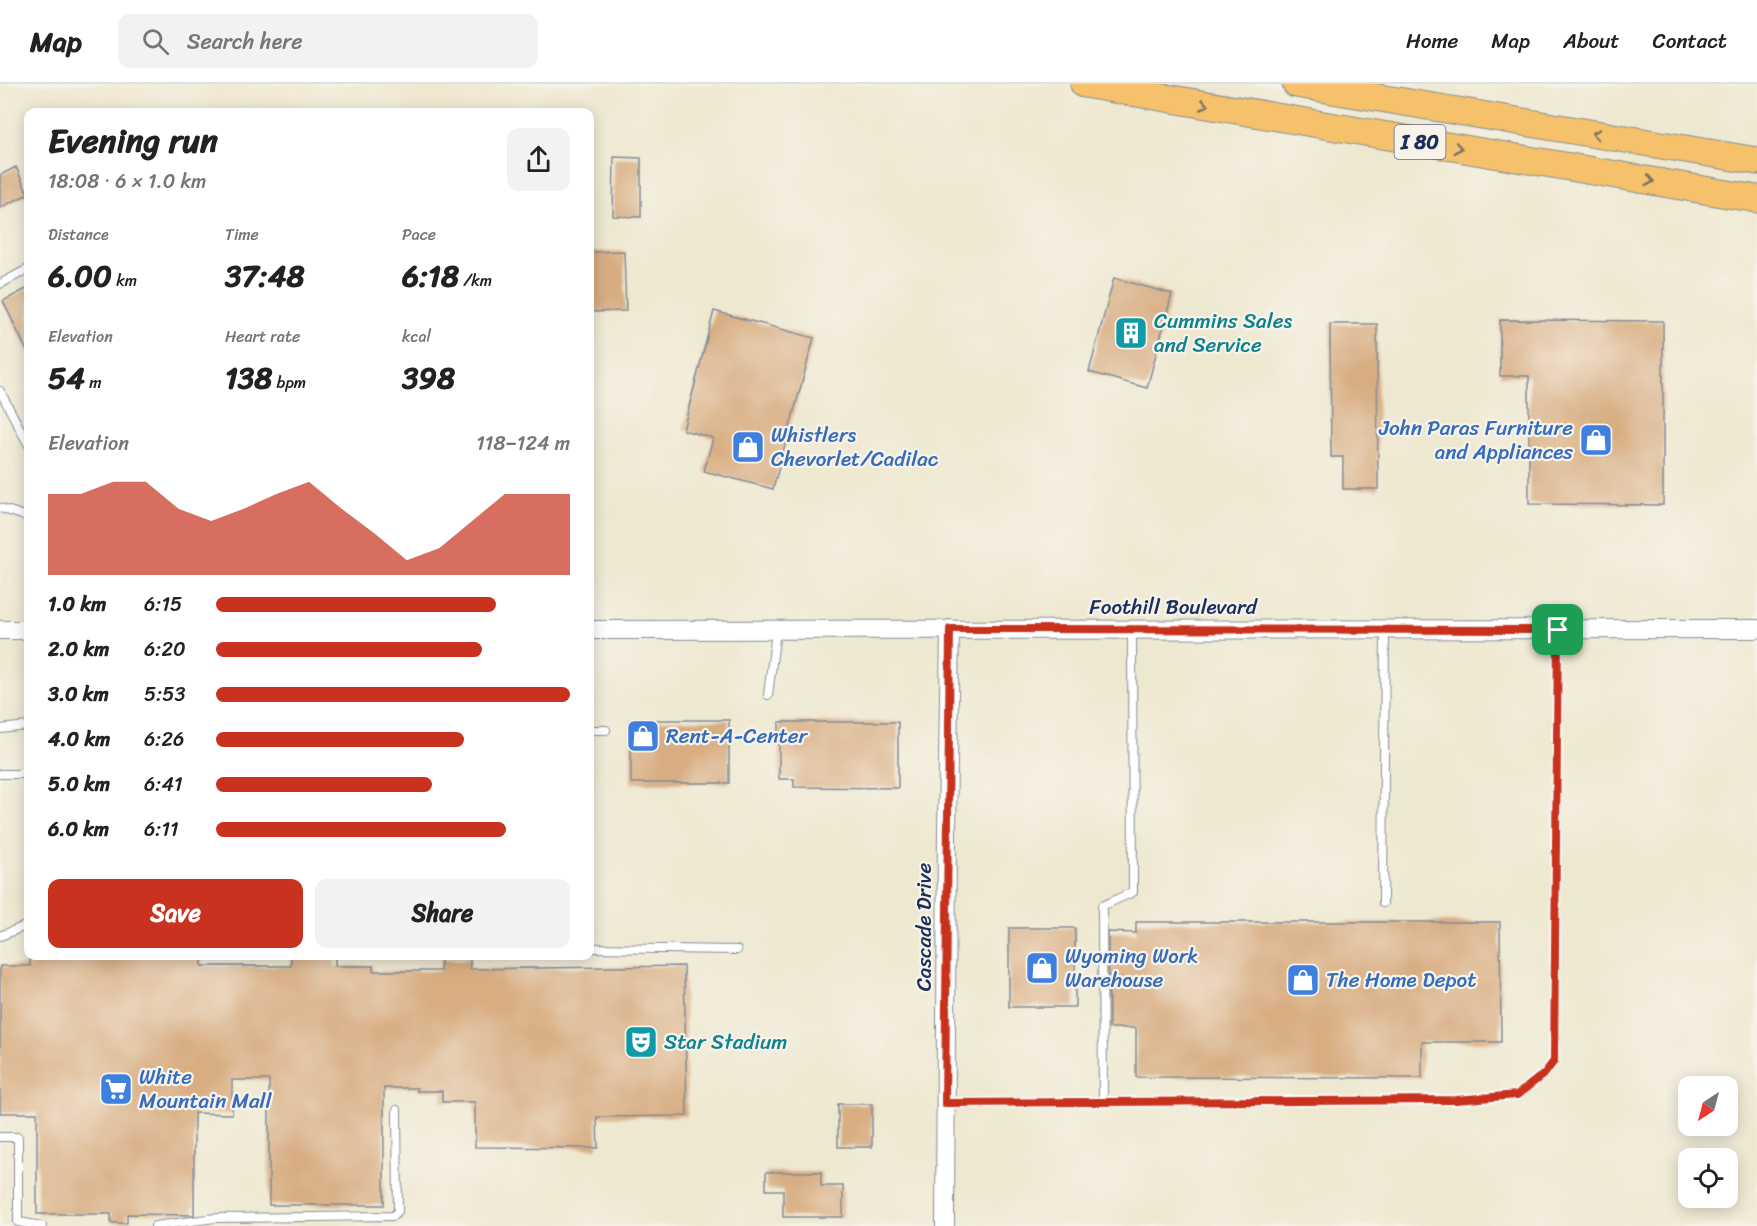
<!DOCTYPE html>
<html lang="en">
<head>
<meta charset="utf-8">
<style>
	:root { --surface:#fff; --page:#f2f2f2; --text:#222; --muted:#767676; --line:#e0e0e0; --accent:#c8321e }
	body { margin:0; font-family:Sriracha,sans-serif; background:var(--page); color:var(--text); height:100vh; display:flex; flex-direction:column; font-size:22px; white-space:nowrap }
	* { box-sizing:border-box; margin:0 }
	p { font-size:20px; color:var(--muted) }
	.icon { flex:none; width:33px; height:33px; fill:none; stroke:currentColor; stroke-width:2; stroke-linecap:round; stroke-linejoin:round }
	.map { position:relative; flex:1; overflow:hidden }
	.side { position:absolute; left:24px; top:24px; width:570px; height:852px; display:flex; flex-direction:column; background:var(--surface); border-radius:12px; box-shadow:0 3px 15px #0003 }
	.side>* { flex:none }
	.needle { width:39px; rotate:216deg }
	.controls { position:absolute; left:1678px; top:992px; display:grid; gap:12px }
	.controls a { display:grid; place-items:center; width:60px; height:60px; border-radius:12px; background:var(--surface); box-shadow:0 3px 15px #0003; font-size:30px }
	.pin { position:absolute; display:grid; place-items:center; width:51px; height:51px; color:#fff; margin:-26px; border-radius:12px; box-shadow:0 3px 9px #0006 }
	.round { display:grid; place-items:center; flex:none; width:63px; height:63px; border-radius:12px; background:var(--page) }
	.overview { display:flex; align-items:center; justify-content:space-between; height:102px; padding:0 24px }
	h1 { font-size:33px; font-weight:800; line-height:45px }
	.figures { display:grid; grid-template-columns:repeat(3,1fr); gap:9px; height:102px; padding:6px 24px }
	.figures div { display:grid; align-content:center }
	.figures b { font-size:30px; font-weight:800 }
	.figures small { font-size:16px; font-weight:400 }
	.figures p { font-size:16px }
	.chart { height:168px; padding:12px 24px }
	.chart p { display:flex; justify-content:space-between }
	.chart svg { width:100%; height:108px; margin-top:6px; fill:var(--accent); opacity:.7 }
	.primary-button { display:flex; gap:12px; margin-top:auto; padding:12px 24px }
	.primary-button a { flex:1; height:69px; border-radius:12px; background:var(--accent); color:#fff; font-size:24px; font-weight:800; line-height:69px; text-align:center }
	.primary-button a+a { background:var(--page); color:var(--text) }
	ul { padding:0 24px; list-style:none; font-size:20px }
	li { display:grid; grid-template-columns:96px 72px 1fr; align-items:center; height:45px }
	li i { height:15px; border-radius:8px; background:var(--accent) }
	header { display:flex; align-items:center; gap:36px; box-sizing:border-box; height:84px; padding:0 30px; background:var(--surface); border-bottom:2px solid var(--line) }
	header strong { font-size:28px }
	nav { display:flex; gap:33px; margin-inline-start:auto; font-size:21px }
	.search { width:420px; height:54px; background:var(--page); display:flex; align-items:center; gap:15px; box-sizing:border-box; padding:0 21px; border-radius:12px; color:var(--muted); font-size:22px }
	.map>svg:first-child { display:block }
</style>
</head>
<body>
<header>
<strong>Map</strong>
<div class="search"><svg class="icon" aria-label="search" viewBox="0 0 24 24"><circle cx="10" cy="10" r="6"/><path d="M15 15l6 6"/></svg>Search here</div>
<nav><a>Home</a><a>Map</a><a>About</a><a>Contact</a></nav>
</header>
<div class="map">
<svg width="1757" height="1142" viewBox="0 0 1757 1142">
	<rect width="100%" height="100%" fill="#f7f3e8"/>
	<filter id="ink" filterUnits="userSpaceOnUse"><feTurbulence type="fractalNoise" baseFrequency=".0167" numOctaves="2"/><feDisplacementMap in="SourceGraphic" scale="12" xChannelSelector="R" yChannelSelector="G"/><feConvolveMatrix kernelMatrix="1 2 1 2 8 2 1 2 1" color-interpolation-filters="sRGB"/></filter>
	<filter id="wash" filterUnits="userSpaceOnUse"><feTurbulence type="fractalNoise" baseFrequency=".008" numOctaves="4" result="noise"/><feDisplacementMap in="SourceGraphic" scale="24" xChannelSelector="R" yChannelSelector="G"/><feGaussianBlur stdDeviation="1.35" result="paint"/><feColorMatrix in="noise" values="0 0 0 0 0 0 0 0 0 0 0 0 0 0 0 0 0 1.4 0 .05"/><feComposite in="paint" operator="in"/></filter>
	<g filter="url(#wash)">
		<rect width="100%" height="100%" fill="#eee8d0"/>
		<g id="blocks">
			<!-- building -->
			<path fill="#d8ad82" d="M614,73l27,1v59l-28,-1z
				M16,83l12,27 -28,14v-33z
				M624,167l2,60 -36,1v-60z
				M1114,194l58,16 -25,94 -58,-16z
				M28,204v65l-25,-52z
				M714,227l100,27 -41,151 -69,-18 9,-33 -30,-8z
				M1500,236l163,1v184l-134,-1v-128h-29z
				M1330,240h47l1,165h-35v-32h-12z
				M631,636h98v63h-98z
				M779,638h119v66l-104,-1v-8h-15z
				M1136,838h364l1,120h-79v36l-286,-1v-49h-27l-1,-96 28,1z
				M1009,844h66v79h-66z
				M38,872h156v3h8v7h89v-10h44v10h38v5h67l1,-12h29v10l214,-3 3,150 -90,1 1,31 -123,-1v-45h-33v-11h-25v-3h-33v117h-115v-125h-37v34l-38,-1v102l-67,-1v9h-16v-9h-74v-101h-37v-147h30v-8h8z
				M838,1020h34v43h-34z
				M766,1088h55v14h22v31h-60v-27h-17z"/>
		</g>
	</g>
	<g filter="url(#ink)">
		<use href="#blocks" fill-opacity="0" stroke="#848c97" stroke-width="1.5"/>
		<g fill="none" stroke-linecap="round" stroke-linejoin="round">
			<!-- service casing -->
			<g stroke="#848c97" stroke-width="10">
				<path id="service" d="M0,200l28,-15
					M0,307l28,53
					M0,424l28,9
					M768,611l8,-64
					M0,645l28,-3
					M590,646h16
					M0,690h28
					M1383,819l2,-274
					M0,852l28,-11
					M590,864l147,2
					M1103,1018l-1,-196 31,-14 -1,-261
					M945,1019l511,-3 61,-5 28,-22 9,-12 4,-431
					M0,1053h18v85l24,4
					M155,1142l60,-8 178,-2 5,-5 -1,-101"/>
			</g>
			<!-- tertiary casing -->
			<g stroke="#848c97" stroke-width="20">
				<path id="tertiary" d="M0,546h28
					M590,546l1167,-1
					M945,1142l2,-396 3,-201"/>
			</g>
			<!-- motorway casing -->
			<g stroke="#848c97" stroke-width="29">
				<path id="motorway" d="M1084,0l673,115
					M1296,0l461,77"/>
			</g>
			<!-- service -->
			<use href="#service" stroke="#fff" stroke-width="8"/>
			<!-- tertiary -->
			<use href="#tertiary" stroke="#fff" stroke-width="18"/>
			<!-- motorway -->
			<use href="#motorway" stroke="#f5c16b" stroke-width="27"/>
		</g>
		<!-- one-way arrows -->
		<defs><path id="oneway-chevron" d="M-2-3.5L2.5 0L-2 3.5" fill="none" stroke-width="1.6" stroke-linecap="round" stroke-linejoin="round" transform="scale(1.5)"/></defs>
		<g stroke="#7d7164">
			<use href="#oneway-chevron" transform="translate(1204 21) rotate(10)"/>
			<use href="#oneway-chevron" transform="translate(1596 50) rotate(-171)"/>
			<use href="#oneway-chevron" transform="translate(1458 64) rotate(10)"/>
			<use href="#oneway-chevron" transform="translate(1650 97) rotate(10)"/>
		</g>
	</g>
	<g fill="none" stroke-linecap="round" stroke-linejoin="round" filter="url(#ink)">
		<!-- route casing -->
		<g stroke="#fff" stroke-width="12">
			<path id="route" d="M950,545l608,1 -4,431 -9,12 -28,22 -61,5 -511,3z"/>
		</g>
		<!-- route -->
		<use href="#route" stroke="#c8321e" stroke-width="8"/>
	</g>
	<!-- icons -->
	<defs>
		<g id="building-square" transform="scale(1.725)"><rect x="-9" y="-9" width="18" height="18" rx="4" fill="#0f9aa8" stroke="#f7f3e8"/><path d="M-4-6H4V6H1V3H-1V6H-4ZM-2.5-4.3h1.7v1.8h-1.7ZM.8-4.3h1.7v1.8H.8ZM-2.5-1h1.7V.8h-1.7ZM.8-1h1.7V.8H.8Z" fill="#fff"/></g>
		<g id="shop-square" transform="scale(1.725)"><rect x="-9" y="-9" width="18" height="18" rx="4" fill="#3f7fe0" stroke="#f7f3e8"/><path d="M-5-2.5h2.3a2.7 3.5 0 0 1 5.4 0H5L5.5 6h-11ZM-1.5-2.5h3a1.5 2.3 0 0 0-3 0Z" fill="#fff"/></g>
		<g id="theatre-square" transform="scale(1.725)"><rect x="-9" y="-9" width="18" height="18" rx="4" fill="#0f9aa8" stroke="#f7f3e8"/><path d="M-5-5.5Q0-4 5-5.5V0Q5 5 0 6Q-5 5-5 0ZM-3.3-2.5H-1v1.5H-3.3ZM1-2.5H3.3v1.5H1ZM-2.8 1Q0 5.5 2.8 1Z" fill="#fff"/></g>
		<g id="supermarket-square" transform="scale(1.725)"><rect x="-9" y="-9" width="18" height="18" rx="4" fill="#3f7fe0" stroke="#f7f3e8"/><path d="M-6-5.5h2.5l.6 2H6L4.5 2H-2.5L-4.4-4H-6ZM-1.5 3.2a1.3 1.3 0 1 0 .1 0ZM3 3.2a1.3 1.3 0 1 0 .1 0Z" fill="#fff"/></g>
	</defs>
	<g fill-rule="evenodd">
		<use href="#building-square" x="1131" y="249"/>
		<use href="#shop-square" x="1596" y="356"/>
		<use href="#shop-square" x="748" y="363"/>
		<use href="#shop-square" x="643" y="652"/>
		<use href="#shop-square" x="1042" y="884"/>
		<use href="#shop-square" x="1303" y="896"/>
		<use href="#theatre-square" x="641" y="958"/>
		<use href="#supermarket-square" x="116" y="1005"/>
	</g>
	<g text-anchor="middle" stroke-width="4.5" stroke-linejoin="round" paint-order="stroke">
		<!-- shield labels -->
		<rect fill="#f7f3e8" stroke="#5d6a87" stroke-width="1.5" x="1394.5" y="41" width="51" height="34" rx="4.5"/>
		<g font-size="20" font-weight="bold" fill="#1b2f5e">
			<text x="1420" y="65">I 80</text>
		</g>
		<!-- culture labels -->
		<g font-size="21" fill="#0d838f" stroke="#f7f3e8" text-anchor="start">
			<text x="1154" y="244">Cummins Sales<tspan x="1154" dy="24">and Service</tspan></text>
			<text x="664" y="965">Star Stadium</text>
		</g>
		<!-- shop labels -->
		<g font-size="21" fill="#366cbe" stroke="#f7f3e8" text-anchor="start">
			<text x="1573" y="351" text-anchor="end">John Paras Furniture<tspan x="1573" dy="24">and Appliances</tspan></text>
			<text x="771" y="358">Whistlers<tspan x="771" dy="24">Chevorlet/Cadilac</tspan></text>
			<text x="666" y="659">Rent-A-Center</text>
			<text x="1065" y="879">Wyoming Work<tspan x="1065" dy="24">Warehouse</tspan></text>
			<text x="1326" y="903">The Home Depot</text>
			<text x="139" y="1000">White<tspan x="139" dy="24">Mountain Mall</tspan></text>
		</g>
		<!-- street labels -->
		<g font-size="21" fill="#1b2f5e" stroke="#f7f3e8">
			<text x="1173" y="530">Foothill Boulevard</text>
			<text transform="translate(924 843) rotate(-90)" y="7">Cascade Drive</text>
		</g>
	</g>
</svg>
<div class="controls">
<a><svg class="needle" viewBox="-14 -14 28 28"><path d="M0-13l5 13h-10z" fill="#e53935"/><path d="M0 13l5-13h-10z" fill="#767676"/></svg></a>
<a><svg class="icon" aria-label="locate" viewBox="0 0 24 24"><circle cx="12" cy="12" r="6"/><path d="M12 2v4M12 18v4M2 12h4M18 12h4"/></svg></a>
</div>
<div class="pin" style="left:1558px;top:546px;background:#1e9e55"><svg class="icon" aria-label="arrive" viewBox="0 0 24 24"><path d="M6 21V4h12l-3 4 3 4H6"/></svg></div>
<section class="side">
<div class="overview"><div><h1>Evening run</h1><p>18:08 · 6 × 1.0 km</p></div><a class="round"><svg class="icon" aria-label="share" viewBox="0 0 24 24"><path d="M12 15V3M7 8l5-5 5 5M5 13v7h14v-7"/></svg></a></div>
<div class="figures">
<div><p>Distance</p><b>6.00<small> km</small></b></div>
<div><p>Time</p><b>37:48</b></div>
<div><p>Pace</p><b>6:18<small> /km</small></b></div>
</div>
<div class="figures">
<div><p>Elevation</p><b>54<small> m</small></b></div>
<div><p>Heart rate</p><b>138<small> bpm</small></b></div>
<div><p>kcal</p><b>398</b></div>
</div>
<div class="chart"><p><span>Elevation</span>118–124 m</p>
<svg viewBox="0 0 160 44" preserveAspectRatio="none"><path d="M0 44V11L10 11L20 6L30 6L40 17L50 22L60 17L70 11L80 6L90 17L100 27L110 38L120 33L130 22L140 11L150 11L160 11V44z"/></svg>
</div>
<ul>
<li><b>1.0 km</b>6:15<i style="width:79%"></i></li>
<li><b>2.0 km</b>6:20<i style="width:75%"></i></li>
<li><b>3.0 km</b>5:53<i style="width:100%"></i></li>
<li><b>4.0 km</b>6:26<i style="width:70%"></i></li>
<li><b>5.0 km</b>6:41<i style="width:61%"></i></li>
<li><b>6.0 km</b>6:11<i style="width:82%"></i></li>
</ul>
<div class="primary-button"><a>Save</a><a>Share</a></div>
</section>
</div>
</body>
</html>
